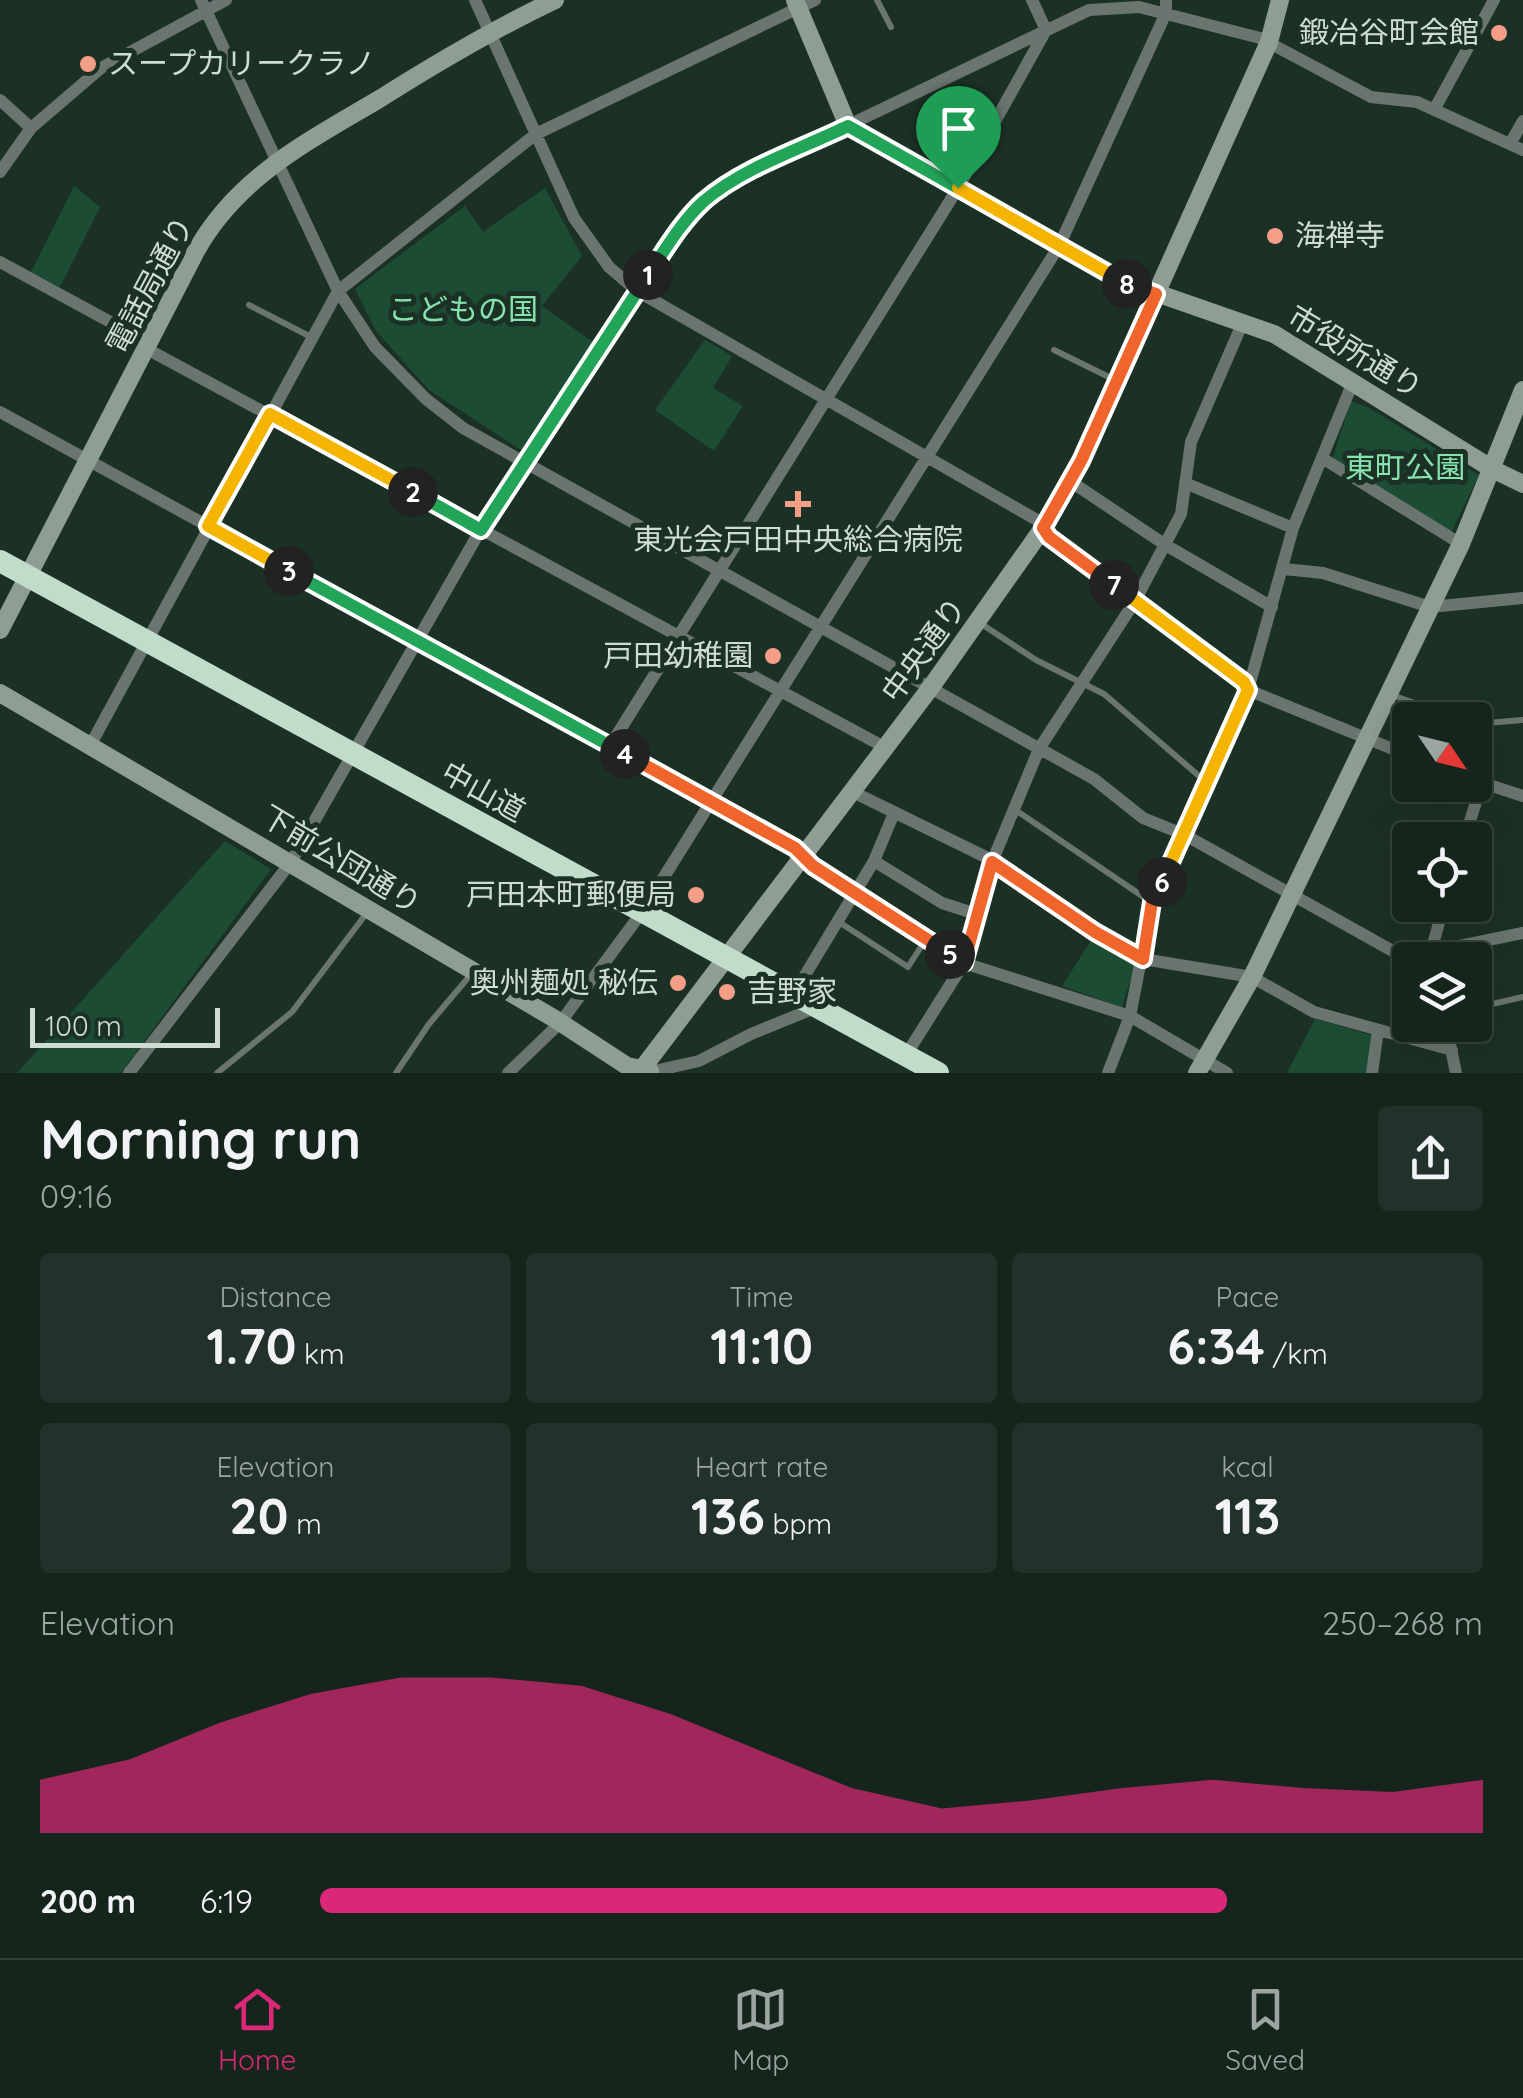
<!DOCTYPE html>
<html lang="en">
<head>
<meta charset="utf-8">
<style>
	:root { --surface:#15251c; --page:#223129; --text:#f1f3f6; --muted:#9da5a3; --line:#34423b; --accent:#db2777 }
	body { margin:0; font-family:Quicksand,"Noto Sans JP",sans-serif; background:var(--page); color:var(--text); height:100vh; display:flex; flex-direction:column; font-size:38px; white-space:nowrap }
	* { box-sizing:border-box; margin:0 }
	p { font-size:32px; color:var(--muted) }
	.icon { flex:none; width:55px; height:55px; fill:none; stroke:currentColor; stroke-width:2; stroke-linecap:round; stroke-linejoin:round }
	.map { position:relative; height:1073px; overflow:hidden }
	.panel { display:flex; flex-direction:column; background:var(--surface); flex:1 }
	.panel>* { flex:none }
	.needle { width:65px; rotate:125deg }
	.buttons { position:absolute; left:1392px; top:702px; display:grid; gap:20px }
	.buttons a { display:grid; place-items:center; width:100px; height:100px; border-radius:10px; background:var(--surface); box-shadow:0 10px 40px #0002,0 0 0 2px var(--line); font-size:50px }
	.scale { position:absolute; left:30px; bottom:25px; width:190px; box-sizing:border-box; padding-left:10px; border:5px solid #cfdcd4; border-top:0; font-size:28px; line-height:35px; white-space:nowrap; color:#cfdcd4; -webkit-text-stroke:8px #1c3125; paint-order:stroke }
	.pin { position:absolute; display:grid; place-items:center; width:85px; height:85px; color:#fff; margin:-102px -42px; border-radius:50% 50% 50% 0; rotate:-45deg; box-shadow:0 0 10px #0007 }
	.pin .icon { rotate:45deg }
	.km { position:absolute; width:50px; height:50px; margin:-25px; border-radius:50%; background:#222; color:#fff; font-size:28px; line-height:50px; text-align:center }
	.round { display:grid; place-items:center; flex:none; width:105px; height:105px; border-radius:10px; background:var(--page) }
	.headline { display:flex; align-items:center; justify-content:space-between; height:170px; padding:0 40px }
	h1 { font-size:55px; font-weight:700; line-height:75px }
	.stats { display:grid; grid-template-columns:repeat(3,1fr); gap:15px; height:170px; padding:10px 40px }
	.stats div { display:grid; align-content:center; border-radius:10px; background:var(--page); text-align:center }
	.stats b { font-size:50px; font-weight:700 }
	.stats small { font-size:28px; font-weight:400 }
	.stats p { font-size:28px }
	.chart { height:280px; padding:20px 40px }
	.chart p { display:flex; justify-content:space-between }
	.chart svg { width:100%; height:180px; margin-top:10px; fill:var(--accent); opacity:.7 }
	ul { padding:0 40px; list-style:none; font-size:32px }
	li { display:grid; grid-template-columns:160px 120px 1fr; align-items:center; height:75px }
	li i { height:25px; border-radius:12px; background:var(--accent) }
	.tabs { display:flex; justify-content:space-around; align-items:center; height:140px; border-top:2px solid var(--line); background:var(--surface); font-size:28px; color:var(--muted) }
	.tabs a { display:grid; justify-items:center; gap:5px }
	.tabs .active { color:var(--accent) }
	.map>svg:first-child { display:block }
</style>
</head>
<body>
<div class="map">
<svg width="1523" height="1073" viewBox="0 0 1523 1073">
	<rect width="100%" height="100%" fill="#1c3125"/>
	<!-- green -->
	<path fill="#1d4c34" d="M74,186l26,21 -40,80 -29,-15z
		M545,188l37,68 -40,50 51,36 -72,108 -92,-60 -53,-59 -21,-42 110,-83 18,26z
		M705,340l27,16 -19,32 30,18 -29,45 -59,-41z
		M1351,401l18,7 110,67 -28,58 -119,-73z
		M225,841l46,28 -150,204h-104z
		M1094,936l42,26 -14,45 -60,-21z
		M1315,1019l56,16 -4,38h-80z"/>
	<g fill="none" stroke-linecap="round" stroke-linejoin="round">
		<!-- lane -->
		<path stroke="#6b756f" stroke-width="6" d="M877,0l14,27
			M249,305l62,32
			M1054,350l61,30
			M980,623l56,37 68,34 102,88
			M1389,694l74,26
			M1475,724l48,-4
			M1014,809l137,93
			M839,922l69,45 18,-28
			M1475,1008l48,-11
			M217,1073l75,-61 77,-102
			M396,1073l33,-49 44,-52"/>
		<!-- street -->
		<path stroke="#6b756f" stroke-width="12" d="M201,0l137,291 37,56 51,52 37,29 631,351 49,39 42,17 222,124 23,-7 93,-19
			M475,0l99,218 35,49 28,24 400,229 12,17 195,145 4,8 162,66
			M0,100l31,28
			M1434,110l60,-110
			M1510,144l13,-23
			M0,172l31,-44 70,-60 125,-68
			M0,262l149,81
			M147,349l739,399
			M0,412l795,436 18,18 151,97 166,53 97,57
			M1322,458l139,86
			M1070,481l94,63 108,63
			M1185,483l108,45
			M1284,569l39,4 107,34 93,-9
			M91,744l247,-453 198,-157 279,-134
			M610,746l348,-558 88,-158 -14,-30
			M1477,781l46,15
			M853,792l147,72 95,69 48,26 109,18 62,35 138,38
			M1464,840l18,-57
			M874,861l68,42 34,11
			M1430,955l14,-50
			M793,995l81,-134 20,-48
			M1446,1025l10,48
			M906,1055l58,-92 28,-101 47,-113 96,-148 46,-87 10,-72 52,-120
			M654,1071l45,-10 52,-27 64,-26
			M129,1073l162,-211 190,-333 156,-238 47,-69 21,-21 29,-21 355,-170 50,-3 121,31 111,59 46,5 106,48
			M508,1073l52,-50 82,-111 417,-666 107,-233v-13
			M1108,1073l22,-57 22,-113 96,-213 45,-162 60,-146
			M1372,1073l6,-43"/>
		<!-- secondary -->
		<path stroke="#8e9e94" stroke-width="18" d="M795,0l53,126 288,163 29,7 109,38 220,136 29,14
			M0,630l195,-377c41,-76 114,-112 186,-155 57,-36 113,-69 174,-98
			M0,693l555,326 72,47 23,5
			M639,1073l292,-386 112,-159 38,-67 188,-419 11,-42
			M1197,1073l55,-96 209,-433 62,-154"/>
		<!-- highway -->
		<path stroke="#c2dccc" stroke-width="22" d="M0,561l938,512"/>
	</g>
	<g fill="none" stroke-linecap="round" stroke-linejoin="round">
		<!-- split-1 casing -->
		<g stroke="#fff" stroke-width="20">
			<path id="split-1" d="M648,275c17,-25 33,-53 56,-74 40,-34 97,-52 144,-75l110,62"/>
		</g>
		<!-- split-2 casing -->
		<g stroke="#fff" stroke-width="20">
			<path id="split-2" d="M413,492l68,38 167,-255"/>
		</g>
		<!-- split-3 casing -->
		<g stroke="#fff" stroke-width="20">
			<path id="split-3" d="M289,571l-81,-45 62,-112 143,78"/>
		</g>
		<!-- split-4 casing -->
		<g stroke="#fff" stroke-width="20">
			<path id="split-4" d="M289,571l336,183"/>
		</g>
		<!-- split-5 casing -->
		<g stroke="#fff" stroke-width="20">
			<path id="split-5" d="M625,754l170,94 18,18 137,88"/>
		</g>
		<!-- split-6 casing -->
		<g stroke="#fff" stroke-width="20">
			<path id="split-6" d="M950,954l14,9 28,-101 103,70 48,27 9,-57 10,-20"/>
		</g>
		<!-- split-7 casing -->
		<g stroke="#fff" stroke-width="20">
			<path id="split-7" d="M1114,585l130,97 4,8 -86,192"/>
		</g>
		<!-- split-8 casing -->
		<g stroke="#fff" stroke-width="20">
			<path id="split-8" d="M1114,585l-65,-48 -6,-9 38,-67 75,-167 -29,-10"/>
		</g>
		<!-- split-9 casing -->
		<g stroke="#fff" stroke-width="20">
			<path id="split-9" d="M958,188l169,96"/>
		</g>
		<!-- split-1 -->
		<use href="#split-1" stroke="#22a559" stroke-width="12"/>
		<!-- split-2 -->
		<use href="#split-2" stroke="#22a559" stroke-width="12"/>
		<!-- split-3 -->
		<use href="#split-3" stroke="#f5b400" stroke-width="12"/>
		<!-- split-4 -->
		<use href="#split-4" stroke="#22a559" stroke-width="12"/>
		<!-- split-5 -->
		<use href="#split-5" stroke="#f0652b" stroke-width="12"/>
		<!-- split-6 -->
		<use href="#split-6" stroke="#f0652b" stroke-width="12"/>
		<!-- split-7 -->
		<use href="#split-7" stroke="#f5b400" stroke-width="12"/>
		<!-- split-8 -->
		<use href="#split-8" stroke="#f0652b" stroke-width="12"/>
		<!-- split-9 -->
		<use href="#split-9" stroke="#f5b400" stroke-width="12"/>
	</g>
	<!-- markers -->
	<g fill="#f49e88" stroke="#1c3125" stroke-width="4">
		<circle cx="1499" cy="33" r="10"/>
		<circle cx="88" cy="64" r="10"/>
		<circle cx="1275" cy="236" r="10"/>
		<path d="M793 489h10v10h10v10h-10v10h-10v-10h-10v-10h10z"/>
		<circle cx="773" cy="656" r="10"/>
		<circle cx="696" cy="895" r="10"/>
		<circle cx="678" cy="983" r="10"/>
		<circle cx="727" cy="992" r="10"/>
	</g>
	<g text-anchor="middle" stroke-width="10" stroke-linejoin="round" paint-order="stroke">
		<!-- poi labels -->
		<g font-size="30" fill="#cfdcd4" stroke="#1c3125" text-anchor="end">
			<text x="1479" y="43">鍛冶谷町会館</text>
			<text x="108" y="74" text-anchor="start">スープカリークラノ</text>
			<text x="1295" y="246" text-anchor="start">海禅寺</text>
			<text x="798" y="550" text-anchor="middle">東光会戸田中央総合病院</text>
			<text x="753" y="666">戸田幼稚園</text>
			<text x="676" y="905">戸田本町郵便局</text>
			<text x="658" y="993">奥州麺処 秘伝</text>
			<text x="747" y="1002" text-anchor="start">吉野家</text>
		</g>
		<!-- street labels -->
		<g font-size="30" fill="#cfdcd4" stroke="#1c3125">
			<text transform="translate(150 285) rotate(-62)" y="10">電話局通り</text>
			<text transform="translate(1355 352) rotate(31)" y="10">市役所通り</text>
			<text transform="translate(924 650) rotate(-54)" y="10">中央通り</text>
			<text transform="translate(483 792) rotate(29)" y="10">中山道</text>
			<text transform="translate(341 860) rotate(31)" y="10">下前公団通り</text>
		</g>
		<!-- park labels -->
		<g font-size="30" fill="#86e2af" stroke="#1c3125">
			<text x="463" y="320">こどもの国</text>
			<text x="1405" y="478">東町公園</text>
		</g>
	</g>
</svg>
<div class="buttons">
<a><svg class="needle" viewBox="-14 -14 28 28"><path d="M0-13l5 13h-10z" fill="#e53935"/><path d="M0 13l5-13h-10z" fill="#9da5a3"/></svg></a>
<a><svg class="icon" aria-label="locate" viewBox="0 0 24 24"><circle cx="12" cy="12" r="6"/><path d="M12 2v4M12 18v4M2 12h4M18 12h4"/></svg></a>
<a><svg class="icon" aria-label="layers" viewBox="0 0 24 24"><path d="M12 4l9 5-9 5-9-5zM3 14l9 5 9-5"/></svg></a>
</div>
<div class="scale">100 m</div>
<div class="pin" style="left:958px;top:188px;background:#1e9e55"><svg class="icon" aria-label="arrive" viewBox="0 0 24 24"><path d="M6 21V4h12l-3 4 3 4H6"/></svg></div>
<b class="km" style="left:648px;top:275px">1</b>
<b class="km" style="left:413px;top:492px">2</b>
<b class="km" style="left:289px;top:571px">3</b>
<b class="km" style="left:625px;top:754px">4</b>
<b class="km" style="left:950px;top:954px">5</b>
<b class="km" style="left:1162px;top:882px">6</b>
<b class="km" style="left:1114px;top:585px">7</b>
<b class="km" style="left:1127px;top:284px">8</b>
</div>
<section class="panel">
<div class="headline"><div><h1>Morning run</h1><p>09:16</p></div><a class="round"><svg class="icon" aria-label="share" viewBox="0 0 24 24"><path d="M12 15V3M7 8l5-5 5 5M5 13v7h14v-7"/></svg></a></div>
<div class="stats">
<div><p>Distance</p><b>1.70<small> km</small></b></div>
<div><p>Time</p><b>11:10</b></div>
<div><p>Pace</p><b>6:34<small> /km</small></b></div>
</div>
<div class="stats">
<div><p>Elevation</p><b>20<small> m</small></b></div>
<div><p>Heart rate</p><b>136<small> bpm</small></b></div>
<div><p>kcal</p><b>113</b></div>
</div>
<div class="chart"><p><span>Elevation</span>250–268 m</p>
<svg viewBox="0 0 160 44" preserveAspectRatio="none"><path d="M0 44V31L10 26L20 17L30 10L40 6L50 6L60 8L70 15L80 24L90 33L100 38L110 36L120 33L130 31L140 33L150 34L160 31V44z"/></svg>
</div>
<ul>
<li><b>200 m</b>6:19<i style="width:78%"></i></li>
</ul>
</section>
<nav class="tabs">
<a class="active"><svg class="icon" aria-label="home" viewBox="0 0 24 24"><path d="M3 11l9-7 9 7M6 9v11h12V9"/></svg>Home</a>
<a><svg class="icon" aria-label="map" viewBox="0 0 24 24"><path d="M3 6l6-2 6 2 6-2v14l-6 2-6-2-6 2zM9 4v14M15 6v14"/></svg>Map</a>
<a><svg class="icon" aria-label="saved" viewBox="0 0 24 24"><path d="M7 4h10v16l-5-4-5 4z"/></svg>Saved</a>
</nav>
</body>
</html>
